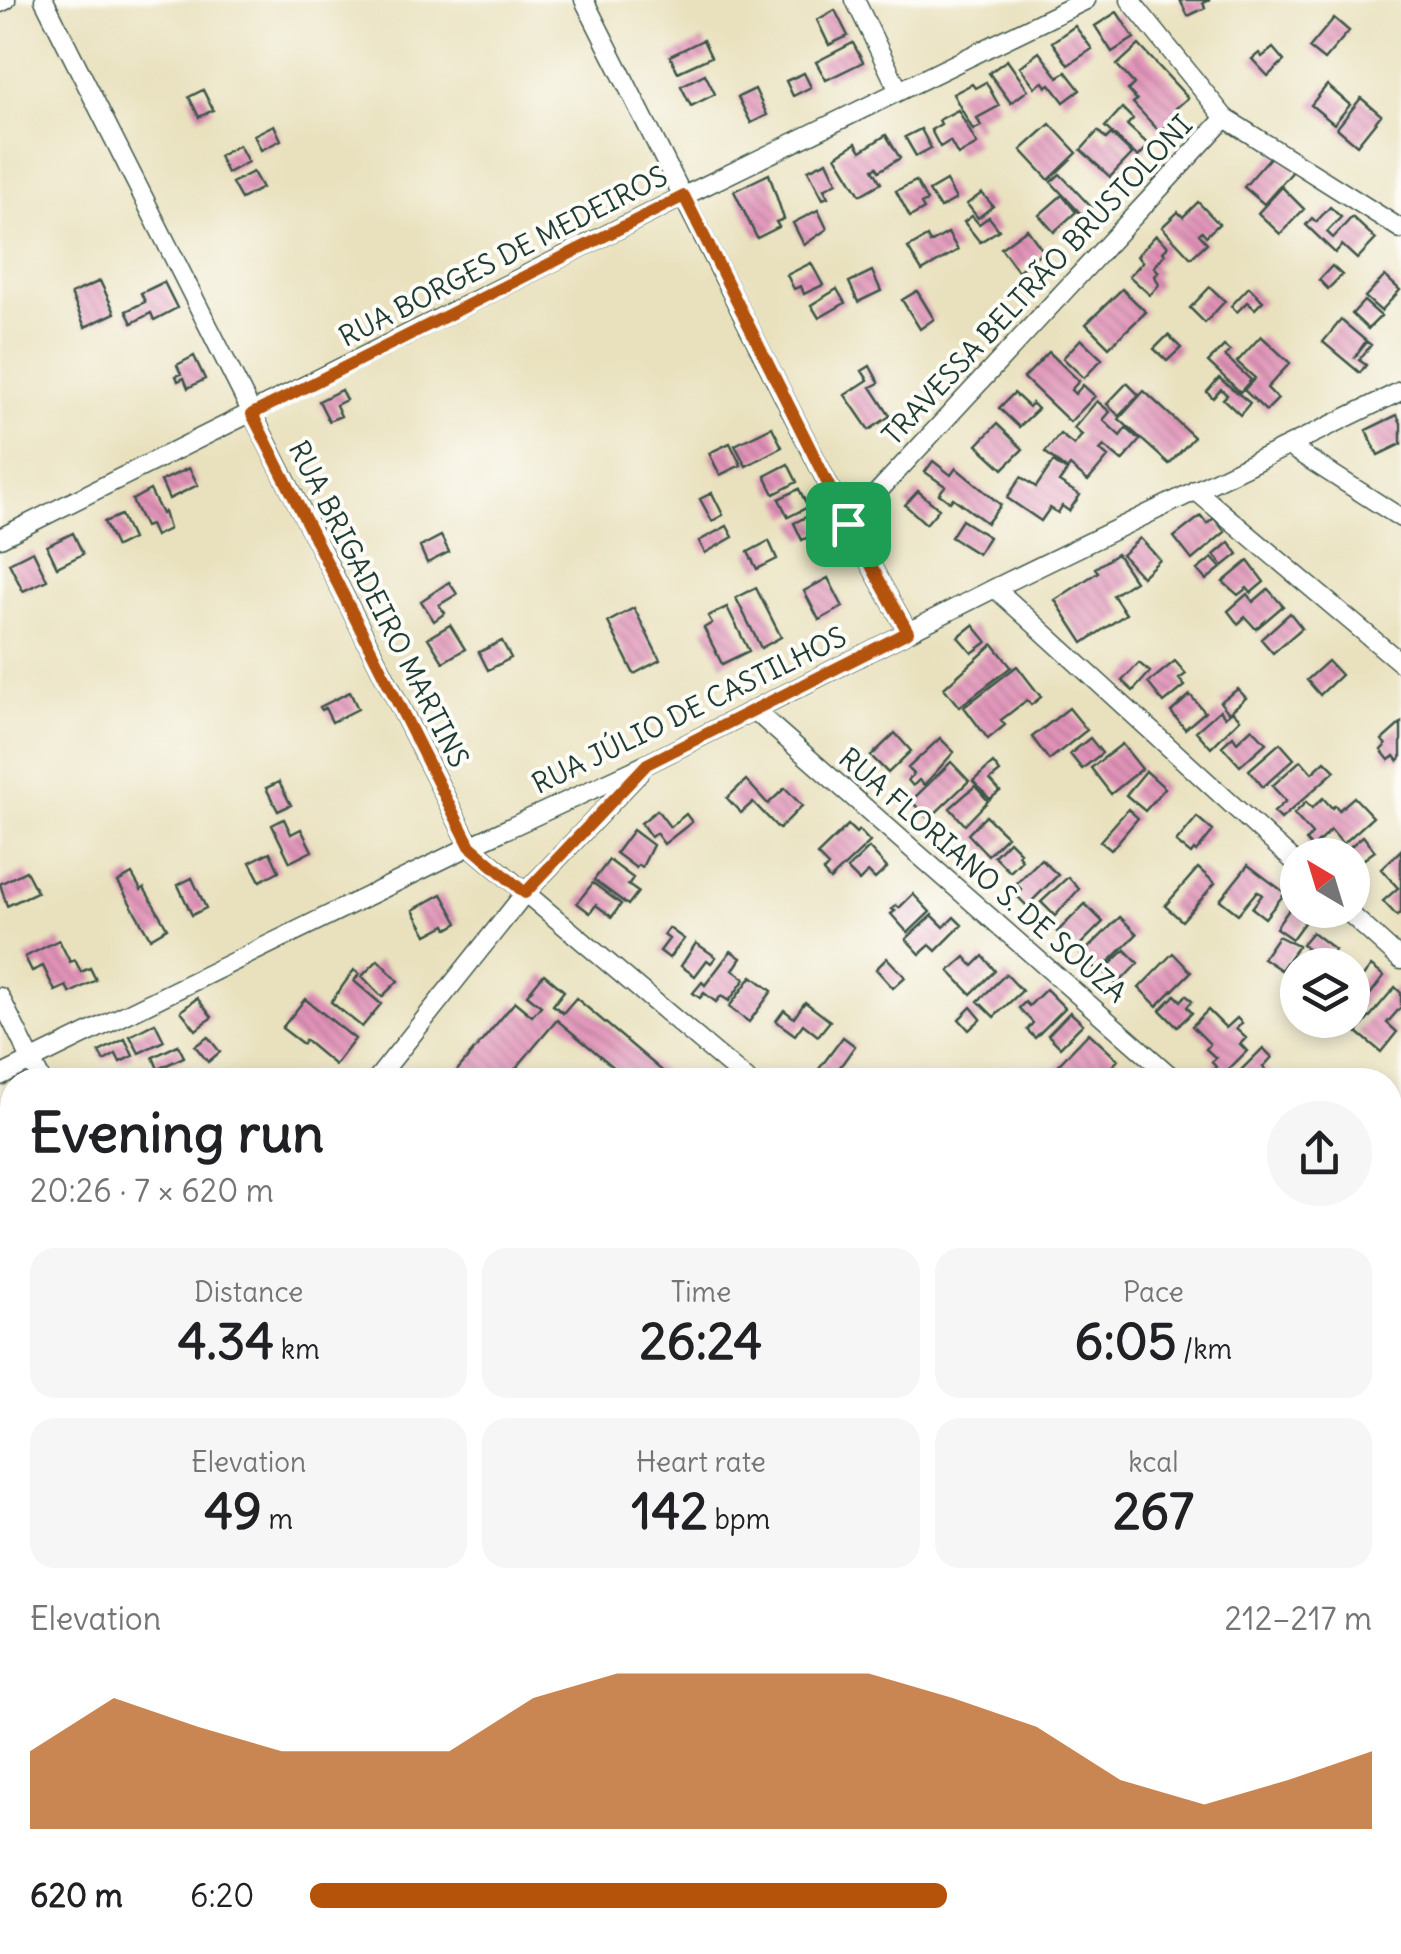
<!DOCTYPE html>
<html lang="en">
<head>
<meta charset="utf-8">
<style>
	:root { --surface:#fff; --page:#f6f6f6; --text:#202124; --muted:#757577; --accent:#b45309 }
	body { margin:0; font-family:Delius,sans-serif; background:var(--page); color:var(--text); height:100vh; display:flex; flex-direction:column; font-size:38px; white-space:nowrap }
	* { box-sizing:border-box; margin:0 }
	p { font-size:32px; color:var(--muted) }
	.icon { flex:none; width:55px; height:55px; fill:none; stroke:currentColor; stroke-width:2; stroke-linecap:round; stroke-linejoin:round }
	.map { position:relative; flex:1; overflow:hidden }
	.details { position:absolute; left:0px; top:1068px; width:1402px; height:888px; display:flex; flex-direction:column; background:var(--surface); border-radius:40px 40px 0 0; box-shadow:0 5px 15px #0003 }
	.details>* { flex:none }
	.needle { width:65px; rotate:322deg }
	.tools { position:absolute; left:1280px; top:838px; display:grid; gap:20px }
	.tools a { display:grid; place-items:center; width:90px; height:90px; border-radius:50%; background:var(--surface); box-shadow:0 5px 15px #0003; font-size:50px }
	.pin { position:absolute; display:grid; place-items:center; width:85px; height:85px; color:#fff; margin:-42px; border-radius:20px; box-shadow:0 5px 15px #0006 }
	.round { display:grid; place-items:center; flex:none; width:105px; height:105px; border-radius:52px; background:var(--page) }
	.summary { display:flex; align-items:center; justify-content:space-between; height:170px; padding:0 30px }
	h1 { font-size:55px; font-weight:800; line-height:75px }
	.figures { display:grid; grid-template-columns:repeat(3,1fr); gap:15px; height:170px; padding:10px 30px }
	.figures div { display:grid; align-content:center; border-radius:25px; background:var(--page); text-align:center }
	.figures b { font-size:50px; font-weight:800 }
	.figures small { font-size:28px; font-weight:400 }
	.figures p { font-size:28px }
	.chart { height:280px; padding:20px 30px }
	.chart p { display:flex; justify-content:space-between }
	.chart svg { width:100%; height:180px; margin-top:10px; fill:var(--accent); opacity:.7 }
	ul { padding:0 30px; list-style:none; font-size:32px }
	li { display:grid; grid-template-columns:160px 120px 1fr; align-items:center; height:75px }
	li i { height:25px; border-radius:12px; background:var(--accent) }
	.map>svg:first-child { display:block }
</style>
</head>
<body>
<div class="map">
<svg width="1401" height="1954" viewBox="0 0 1401 1954">
	<defs>
		<pattern id="building-back-hatch" width="6" height="6" patternUnits="userSpaceOnUse" patternTransform="scale(2.5)"><rect width="6" height="6" fill="#e193b8"/><path d="M-1 5l2 2M0 0l6 6M5-1l2 2" fill="none" stroke="#b67996"/></pattern>
	</defs>
	<rect width="100%" height="100%" fill="#fdfcf7"/>
	<filter id="ink" filterUnits="userSpaceOnUse"><feTurbulence type="fractalNoise" baseFrequency=".01" numOctaves="2"/><feDisplacementMap in="SourceGraphic" scale="20" xChannelSelector="R" yChannelSelector="G"/><feConvolveMatrix kernelMatrix="1 2 1 2 8 2 1 2 1" color-interpolation-filters="sRGB"/></filter>
	<filter id="wash" filterUnits="userSpaceOnUse"><feTurbulence type="fractalNoise" baseFrequency=".0048" numOctaves="4" result="noise"/><feDisplacementMap in="SourceGraphic" scale="40" xChannelSelector="R" yChannelSelector="G"/><feGaussianBlur stdDeviation="2.25" result="paint"/><feColorMatrix in="noise" values="0 0 0 0 0 0 0 0 0 0 0 0 0 0 0 0 0 1.4 0 .05"/><feComposite in="paint" operator="in"/></filter>
	<g filter="url(#wash)">
		<rect width="100%" height="100%" fill="#e9e1be"/>
		<g id="blocks">
			<!-- building -->
			<path fill="url(#building-back-hatch)" d="M1180,0h30l-7,3 2,5 -17,8z
				M835,10l13,26 -19,9 -12,-25z
				M1117,12l17,26 -22,14 -17,-26z
				M1334,18l15,13 -25,29 -15,-12z
				M1075,26l17,23 -24,16 -16,-23z
				M703,40l8,17 -33,15 -8,-16z
				M853,43l10,19 -37,18 -10,-18z
				M1139,45l49,53 -12,10 4,5 -20,19 -27,-29 4,-3 -9,-10 6,-6 -17,-19z
				M1273,48l11,13 -16,15 -16,-17 7,-6 3,4z
				M1039,52l19,25 8,-5 14,18 -16,12 -14,-18 -4,3 -3,-5 -8,5 -15,-20z
				M1007,60l21,30 -17,13 -22,-30z
				M804,73l7,14 -18,9 -7,-15z
				M705,74l10,20 -24,12 -10,-20z
				M986,82l13,24 -22,12 4,8 -8,4 -20,-36 19,-10 3,4z
				M1327,85l23,20 -16,19 -23,-19z
				M755,89l12,26 -16,8 -13,-26z
				M203,90l10,20 -14,7 -10,-20z
				M1361,98l20,17 -24,30 -20,-17z
				M1122,108l11,11 -6,6 22,20 -11,12 -33,-30z
				M958,110l19,34 -19,11 -8,-14 -10,6 -9,-17 10,-6 -2,-4z
				M1050,124l27,29 -28,27 -28,-30z
				M274,125l7,15 -20,10 -7,-15z
				M921,129l10,19 -15,8 -11,-19z
				M1098,131l8,8 5,-5 21,20 -22,23 -29,-27z
				M886,135l14,23 -21,13 -2,-4 -4,2 8,14 -21,12 -24,-39 20,-13 5,8z
				M239,145l9,17 -21,11 -8,-17z
				M1275,152l20,17 -31,35 -20,-17z
				M827,161l10,21 -13,7 4,8 -5,2 -15,-29z
				M253,172l9,16 -21,11 -9,-16z
				M769,174l15,45 -8,3 3,5 -22,11 -23,-47z
				M1060,174l31,33 -9,8 -31,-33z
				M916,181l11,20 -6,3 3,5 -14,8 -14,-26z
				M946,181l10,18 -16,9 -11,-17z
				M1282,187l22,22 -24,25 -22,-21z
				M982,193l11,13 -15,12 -11,-14z
				M1062,195l14,17 -22,20 -15,-17z
				M1198,202l21,22 -13,12 -4,-5 -3,3 8,9 -16,15 -29,-31 16,-15 5,5z
				M1330,207l11,10 -14,15 6,6 19,-21 24,22 -19,20 -15,-14 -7,8 -29,-28 6,-7 4,4z
				M818,210l9,19 -23,16 -11,-22z
				M972,216l7,8 10,-7 10,13 -19,12 -16,-20z
				M1027,229l16,22 -25,20 -17,-23z
				M948,233l10,17 -36,21 -14,-23 19,-11 3,6z
				M1156,235l12,11 -5,6 2,2 -11,13 5,5 -4,4 4,9 -9,10 -21,-19 14,-14 -6,-6z
				M811,263l12,22 -19,9 -3,-8 -7,3 -7,-14z
				M1332,266l10,9 -14,14 -9,-9z
				M872,271l9,20 -23,11 -9,-20z
				M1385,276l15,14 -19,21 -16,-14z
				M100,281l15,32 -30,14 -14,-33z
				M164,282l13,26 -23,12 -3,-7 -19,10 -6,-12 19,-9 -4,-9z
				M1210,287l15,14 -20,22 -15,-15z
				M1249,287l14,14 -8,8 -8,-7 -10,10 -6,-6z
				M837,289l8,14 -26,15 -8,-13z
				M1122,289l24,23 -37,35 -23,-23z
				M917,291l17,28 -14,10 -18,-29z
				M1364,301l17,15 -13,13 -16,-15z
				M1341,320l25,21 -12,17 13,-16 4,3 -12,15 7,5 -6,8 -37,-31z
				M1168,335l13,13 -14,13 -13,-12z
				M1261,336l29,27 -23,25 11,11 -12,12 -22,-21 11,-12 -18,-16z
				M1081,339l21,20 -18,19 -21,-20z
				M1224,346l6,5 -5,5 26,24 -11,12 -32,-30z
				M1049,352l30,29 -8,9 4,4 8,-9 12,11 -25,26 -46,-44z
				M194,356l11,23 -17,9 -4,-10 -6,3 -2,-5 5,-2 -4,-9z
				M870,366l9,17 -8,4 19,29 -21,14 -24,-35 23,-15 -6,-9z
				M1219,378l31,25 -10,12 -17,-16 4,-4 -6,-6 -8,9 -6,-6z
				M1127,383l12,12 -20,21 -12,-12z
				M341,390l5,10 -10,5 5,11 -12,5 -10,-20z
				M1144,391l50,46 -25,27 -50,-45z
				M1014,393l15,14 3,-4 6,6 -19,18 -20,-19z
				M1097,401l13,11 -7,8 17,16 6,-8 14,12 -18,21 -18,-15 -4,4 8,7 -20,24 -18,-15 -3,4 -22,-18 15,-18 14,11 8,-10 -8,-7z
				M1397,415l4,8v21l-23,11 -12,-25z
				M997,424l26,25 -20,20 -26,-24z
				M772,427l10,20 -36,19 -11,-21z
				M730,443l11,22 -21,10 -11,-22z
				M933,461l18,14 5,-7 45,37 -14,18 -34,-25 -3,4 -11,-8 6,-8 -20,-14z
				M1053,462l14,9 -8,11 21,13 -11,16 -7,-5 -4,7 -8,-5 -9,13 -34,-23 14,-21 15,10z
				M788,464l9,18 -23,12 -9,-18z
				M189,468l9,17 -29,14 -8,-18z
				M799,489l9,18 -20,10 -9,-18z
				M150,490l12,24 2,-2 5,17 -14,7 -5,-11 -5,2 -13,-27z
				M918,491l21,18 -13,15 -21,-19z
				M712,493l11,22 -11,6 -12,-22z
				M812,514l8,17 -18,9 -8,-17z
				M121,515l11,24 -16,8 -12,-25z
				M1201,516l6,8 7,-6 11,14 -33,28 -18,-23z
				M962,520l27,17 -11,17 -27,-17z
				M727,526l6,11 -28,16 -6,-12z
				M73,533l10,21 -26,13 -10,-21z
				M441,536l8,16 -22,11 -7,-16z
				M1140,538l20,22 -18,17 -20,-22z
				M769,541l8,18 -20,10 -9,-17z
				M1229,542l9,12 -15,12 -9,-11z
				M33,551l14,29 -24,11 -14,-28z
				M1117,554l18,27 -22,14 13,19 -43,29 -28,-43 43,-28 -3,-4z
				M1212,558l9,10 -15,12 -9,-10z
				M1248,561l16,21 -13,11 -4,-5 -9,7 -15,-13z
				M828,578l15,29 -24,13 -15,-29z
				M449,582l8,12 -18,11 6,8 -11,8 -13,-20z
				M756,588l25,49 -20,11 -25,-50z
				M1268,589l15,17 -27,23 -11,-12 -7,7 -10,-13 19,-17 6,8z
				M727,607l22,44 -27,13 -18,-36 8,-5 -4,-7z
				M634,608l26,52 -26,14 -26,-52z
				M1290,613l12,15 -29,25 -12,-14z
				M450,625l15,24 -22,13 -15,-24z
				M973,625l14,17 -15,11 -14,-16z
				M502,641l9,17 -23,12 -9,-18z
				M993,644l18,23 -52,40 -15,-19z
				M1175,661l11,13 -7,5 6,7 -21,17 -16,-20z
				M1328,661l13,14 -21,20 -13,-15z
				M1139,663l11,9 -17,19 -11,-10z
				M1017,666l24,31 -10,8 -4,-5 -26,20 4,5 -17,14 -24,-32z
				M1238,689l8,9 -17,15 -9,-11z
				M350,692l8,17 -26,13 -7,-14 -3,2 -2,-3z
				M1190,695l15,17 -20,17 -14,-17z
				M1069,708l18,22 -38,30 -17,-23z
				M1220,710l5,7 7,-6 8,8 -29,29 -15,-17z
				M1401,723v35l-3,3 -4,-5 -5,4 -8,-10 5,-5 -4,-5z
				M1252,728l14,15 -26,23 -18,-20 11,-10 4,6z
				M895,733l16,18 -23,22 -17,-17z
				M940,738l14,14 -30,33 -5,-5 -6,6 -5,-6 6,-6 -6,-6z
				M1090,738l12,15 -20,16 -12,-15z
				M1280,743l14,16 -31,28 -14,-17z
				M1122,744l20,25 -31,25 -20,-26z
				M1301,760l11,13 13,-12 10,10 -54,48 -7,-7 12,-11 -14,-15z
				M951,762l18,19 -40,38 -18,-18z
				M993,763l7,9 -10,8 10,11 -10,8 -17,-18z
				M1146,771l19,17 -20,23 -19,-16z
				M746,780l22,24 17,-16 17,18 -23,23 -26,-27 -12,11 -14,-15z
				M279,782l12,23 -13,6 -12,-23z
				M975,786l13,15 -23,24 -15,-17z
				M1354,797l19,20 -30,27 -12,-14 -19,18 -6,-7 6,-7 -18,-20 12,-12 6,6 11,-10 9,10 3,-3 4,5z
				M1128,809l10,9 -27,32 -11,-9z
				M657,810l13,17 16,-13 6,8 -28,22 -8,-11 -5,4 -10,-14z
				M986,816l21,20 -19,19 -20,-21z
				M1197,817l16,14 -17,21 -2,-2 -3,4 -15,-12z
				M284,819l7,15 10,-5 11,22 -22,11 -18,-37z
				M848,825l8,8 3,-3 11,12 -40,38 -7,-8 5,-6 -11,-11z
				M633,830l20,15 -11,22 -4,-2 -2,3 -20,-15z
				M1363,836l12,15 -23,17v-13h-12z
				M1009,841l11,11 -2,3 4,5 -12,12 -16,-16z
				M869,848l18,20 -12,11 -7,-7 -9,9 -12,-12z
				M1401,850v62l-4,4 -14,-15 15,-13 -17,-19z
				M270,852l9,19 -19,10 -10,-19z
				M1041,859l17,16 -31,31 -10,-10 5,-6 -6,-6z
				M609,860l24,18 -5,7 10,7 -10,13 -34,-25z
				M1248,865l37,28 -20,25 -13,-10 10,-13 -5,-4 -19,23 -18,-14z
				M1198,868l17,15 -33,38 -17,-15z
				M26,871l11,21 -30,14 -7,-22z
				M132,874l9,16 3,-2 23,40 -17,10 -32,-56z
				M1068,877l11,12 -24,27 -14,-14z
				M192,878l14,30 -14,7 -14,-30z
				M593,883l28,21 -9,13 -16,-12 -6,8 -13,-10z
				M442,894l16,29 -10,6 -2,-4 -19,10 -14,-25z
				M913,894l17,18 -22,21 -17,-19 4,-3 -3,-2 4,-4 3,3z
				M1295,901l3,9 13,3 -19,26 -16,-11z
				M1085,904l18,18 -28,28 -18,-18z
				M932,915l12,12 10,-10 8,8 -26,26 -6,-6 -10,9 -14,-15z
				M1120,917l17,17 -38,38 -18,-17z
				M669,928l15,11 -15,19 -9,-7 9,-12 -5,-4z
				M1312,932l23,18 -12,15h-27l12,-16 -6,-5z
				M1278,936l20,10 -17,24 -18,-12z
				M59,940l11,22 5,-2 6,12 9,-4 6,12 -26,13 -4,-7 -11,5 -12,-25 -11,5 -7,-14z
				M696,943l20,14 -5,6 -4,-3 -12,16 -14,-10z
				M1125,950l13,13 -21,22 -14,-14z
				M731,951l10,7 -8,12 12,9 -16,22 -8,-5 -5,6 -12,-9 -4,5 -7,-5 9,-11 3,3z
				M1173,953l18,19 -34,34 -18,-18z
				M983,956l12,15 -24,23 -22,-23 16,-14 8,9z
				M887,958l18,19 -12,11 -17,-19z
				M378,960l20,21 -16,16 -20,-21z
				M1371,966l13,10 -24,32 -8,-6v-11z
				M354,970l5,4 -5,7 27,23 -19,23 -31,-25z
				M544,974l20,17 -11,14 10,8 13,-15 97,82h-44l-72,-60 -51,60h-57l66,-78 17,14 9,-10 -14,-11z
				M1006,974l16,17 -28,26 -16,-16z
				M752,976l20,15 -23,31 -20,-15z
				M1395,987l6,6v14l-14,16 10,9 -16,20 -24,-20z
				M1046,989l19,19 -30,30 -8,-8 6,-7 -14,-15 6,-6 4,4z
				M1175,995l6,6 5,-6 6,6 -5,6 5,6 -15,14 -17,-17z
				M197,998l15,19 -16,13 -15,-19z
				M305,999l50,40 -20,26 -30,-25 -2,4 -21,-16z
				M805,1002l25,19 -12,15 -15,-12 -8,11 -19,-14 8,-11 10,8z
				M971,1007l10,12 -12,11 -10,-11z
				M1208,1010l18,18 11,-10 5,5 -6,6 10,9 -6,6 7,7 -29,29 -7,-7 5,-6 -4,-5 4,-4 -10,-9 4,-5 -18,-18z
				M1070,1012l13,12 -23,23 -12,-12z
				M155,1023l9,18 -25,12 -9,-17z
				M1089,1033l29,27 -18,20h-24l3,-3 -8,-8 -10,11h-17z
				M208,1037l12,15 -12,10 -13,-16z
				M843,1037l12,9 -23,32 -13,-9z
				M125,1039l8,17 -13,6 -4,-8 -12,7 -5,-9z
				M178,1045l6,12 -26,12 -5,-12z
				M1263,1048l9,9 -9,10 7,8 -5,5h-19l-8,-7z
				M1401,1183v27l-5,5 -6,-6v-15z
				M0,1336l12,10v16l-12,16z
				M12,1370v37l-12,-10v-12z
				M1396,1405l5,4v24l-11,12v-34z
				M0,1415l12,10v8l-12,15z
				M4,1559l8,7v38l-12,17v-57z
				M1396,1639l5,4v20l-5,5 -6,-6v-16z
				M8,1816l4,3v43l-9,15 -3,-1v-48z
				M66,1942h35l-13,12h-11z
				M360,1942h28l-7,12h-11l-12,-8z
				M646,1942h27l-8,12h-26z
				M828,1942h35l-8,12 -13,-9 -8,9 -10,-6z"/>
		</g>
	</g>
	<g filter="url(#ink)">
		<use href="#blocks" fill-opacity="0" stroke="#3d5649" stroke-width="2.5"/>
		<g fill="none" stroke-linecap="round" stroke-linejoin="round">
			<!-- street casing -->
			<g stroke="#3d5649" stroke-width="21">
				<path id="street" d="M44,0l426,846 277,234
					M584,0l264,524 60,108
					M855,0l44,91
					M1130,0l95,118 176,111
					M0,3l6,-3
					M1290,447l111,71
					M1195,490l206,173
					M848,524l377,-406
					M0,538l684,-342 402,-196
					M995,588l303,277
					M755,711l420,369
					M1346,910l55,50
					M0,997l41,83
					M0,1076l470,-230 177,-82 348,-176 406,-197
					M376,1080l149,-187 115,-121
					M1390,1269l11,9
					M1390,1360l11,-13
					M0,1539l12,-16
					M0,1657l12,9
					M1390,1716l11,-13
					M0,1936l20,18
					M421,1942l17,12
					M705,1942l17,12
					M118,1954l7,-12
					M896,1954l7,-12
					M995,1954l23,-12"/>
			</g>
			<!-- highway casing -->
			<g stroke="#3d5649" stroke-width="36">
				<path id="highway" d="M1390,1918l11,-2
					M1246,1954l43,-12"/>
			</g>
			<!-- street -->
			<use href="#street" stroke="#fff" stroke-width="18"/>
			<!-- highway -->
			<use href="#highway" stroke="#e9c769" stroke-width="32"/>
		</g>
	</g>
	<g fill="none" stroke-linecap="round" stroke-linejoin="round" filter="url(#ink)">
		<!-- route casing -->
		<g stroke="#fff" stroke-width="20">
			<path id="route" d="M684,196l164,328 60,108 -261,132 -122,129 -55,-47 -218,-432z"/>
		</g>
		<!-- route -->
		<use href="#route" stroke="#b45309" stroke-width="12"/>
	</g>
	<g text-anchor="middle" stroke-width="8" stroke-linejoin="round" paint-order="stroke">
		<!-- street labels -->
		<g font-size="28" fill="#1f3d34" stroke="#fdfcf7">
			<text transform="translate(503 256) rotate(-27)" y="10">RUA BORGES DE MEDEIROS</text>
			<text transform="translate(1037 280) rotate(-47)" y="10">TRAVESSA BELTRÃO BRUSTOLONI</text>
			<text transform="translate(379 604) rotate(63)" y="10">RUA BRIGADEIRO MARTINS</text>
			<text transform="translate(689 710) rotate(-26)" y="10">RUA JÚLIO DE CASTILHOS</text>
			<text transform="translate(983 875) rotate(41)" y="10">RUA FLORIANO S. DE SOUZA</text>
		</g>
	</g>
</svg>
<div class="tools">
<a><svg class="needle" viewBox="-14 -14 28 28"><path d="M0-13l5 13h-10z" fill="#e53935"/><path d="M0 13l5-13h-10z" fill="#757577"/></svg></a>
<a><svg class="icon" aria-label="layers" viewBox="0 0 24 24"><path d="M12 4l9 5-9 5-9-5zM3 14l9 5 9-5"/></svg></a>
</div>
<div class="pin" style="left:848px;top:524px;background:#1e9e55"><svg class="icon" aria-label="arrive" viewBox="0 0 24 24"><path d="M6 21V4h12l-3 4 3 4H6"/></svg></div>
<section class="details">
<div class="summary"><div><h1>Evening run</h1><p>20:26 · 7 × 620 m</p></div><a class="round"><svg class="icon" aria-label="share" viewBox="0 0 24 24"><path d="M12 15V3M7 8l5-5 5 5M5 13v7h14v-7"/></svg></a></div>
<div class="figures">
<div><p>Distance</p><b>4.34<small> km</small></b></div>
<div><p>Time</p><b>26:24</b></div>
<div><p>Pace</p><b>6:05<small> /km</small></b></div>
</div>
<div class="figures">
<div><p>Elevation</p><b>49<small> m</small></b></div>
<div><p>Heart rate</p><b>142<small> bpm</small></b></div>
<div><p>kcal</p><b>267</b></div>
</div>
<div class="chart"><p><span>Elevation</span>212–217 m</p>
<svg viewBox="0 0 160 44" preserveAspectRatio="none"><path d="M0 44V25L10 12L20 19L30 25L40 25L50 25L60 12L70 6L80 6L90 6L100 6L110 12L120 19L130 32L140 38L150 32L160 25V44z"/></svg>
</div>
<ul>
<li><b>620 m</b>6:20<i style="width:60%"></i></li>
</ul>
</section>
</div>
</body>
</html>
